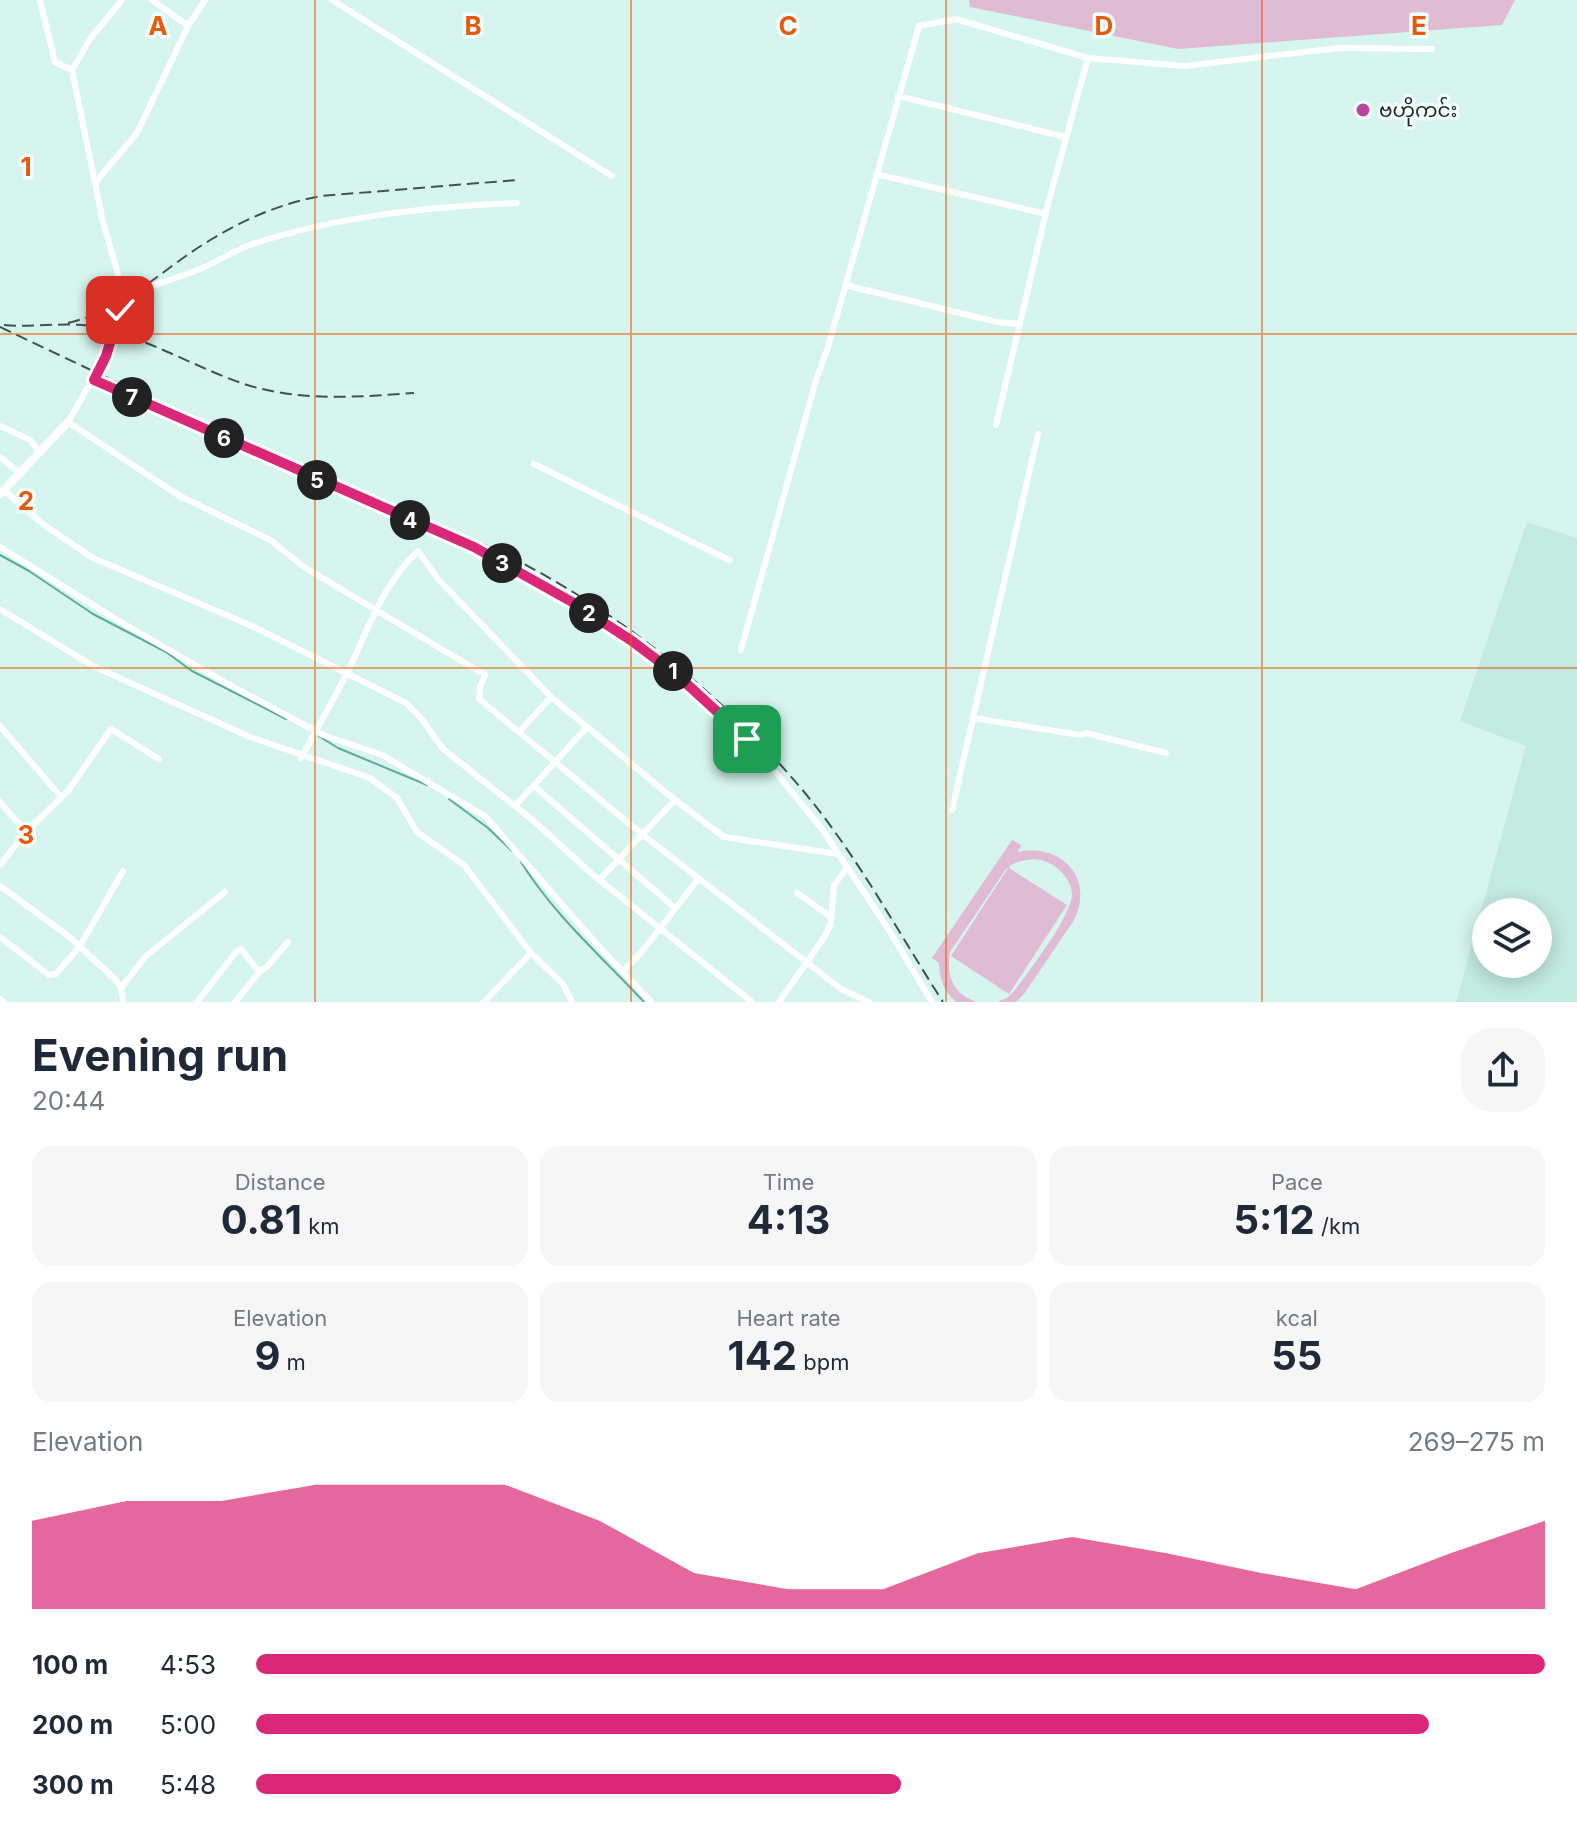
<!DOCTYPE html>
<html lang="en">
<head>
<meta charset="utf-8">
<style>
	:root { --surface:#fff; --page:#f6f6f7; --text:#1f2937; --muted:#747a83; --accent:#db2777 }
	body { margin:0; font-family:Inter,"Noto Sans Myanmar",sans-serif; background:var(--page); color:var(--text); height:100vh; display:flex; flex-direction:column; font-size:30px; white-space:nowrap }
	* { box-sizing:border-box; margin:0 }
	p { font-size:26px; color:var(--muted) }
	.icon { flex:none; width:44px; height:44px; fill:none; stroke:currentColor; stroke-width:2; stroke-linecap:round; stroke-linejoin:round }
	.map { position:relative; height:1002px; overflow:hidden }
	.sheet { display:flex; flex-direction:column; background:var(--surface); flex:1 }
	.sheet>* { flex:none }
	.buttons { position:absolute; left:1472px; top:898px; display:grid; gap:16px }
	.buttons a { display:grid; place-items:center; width:80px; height:80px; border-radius:50%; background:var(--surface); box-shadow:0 4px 20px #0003; font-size:40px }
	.pin { position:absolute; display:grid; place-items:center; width:68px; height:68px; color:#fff; margin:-34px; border-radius:16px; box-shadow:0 4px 12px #0006 }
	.km { position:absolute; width:40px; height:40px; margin:-20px; border-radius:50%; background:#222; color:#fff; font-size:22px; line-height:40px; text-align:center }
	.round { display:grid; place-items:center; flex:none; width:84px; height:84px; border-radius:32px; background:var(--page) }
	.headline { display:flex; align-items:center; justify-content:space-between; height:136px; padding:0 32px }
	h1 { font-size:44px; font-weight:700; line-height:60px }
	.metrics { display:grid; grid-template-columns:repeat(3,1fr); gap:12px; height:136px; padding:8px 32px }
	.metrics div { display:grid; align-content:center; border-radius:20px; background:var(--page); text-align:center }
	.metrics b { font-size:40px; font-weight:700 }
	.metrics small { font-size:22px; font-weight:400 }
	.metrics p { font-size:22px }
	.chart { height:224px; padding:16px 32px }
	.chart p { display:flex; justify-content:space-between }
	.chart svg { width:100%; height:144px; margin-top:8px; fill:var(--accent); opacity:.7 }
	ul { padding:0 32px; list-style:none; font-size:26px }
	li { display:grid; grid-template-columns:128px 96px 1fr; align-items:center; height:60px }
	li i { height:20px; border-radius:10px; background:var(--accent) }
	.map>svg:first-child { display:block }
</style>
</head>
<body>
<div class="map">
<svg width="1577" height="1002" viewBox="0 0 1577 1002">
	<rect width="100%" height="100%" fill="#d6f5ee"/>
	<!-- built -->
	<path fill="#c3ebe2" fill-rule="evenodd" d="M1527,522l50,16v464h-121l70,-256 -66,-25zM1538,912v52h-52v-52z"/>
	<!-- green -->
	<path fill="#e0bbd4" d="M969,0h546l-13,25 -324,24 -208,-42z
		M1012,840l9,5 -3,7c43,-9 77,26 56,68l-50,74 -8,8h-19l10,-4 9,-9c14,-20 57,-74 56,-96 -1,-12 -11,-24 -21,-29 -13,-8 -27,-5 -41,1l-1,3 58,37 -58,89 -58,-38 57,-88 -2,1 -56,83c-4,24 3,43 28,50h-22c-12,-11 -17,-24 -17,-39l-7,-5z"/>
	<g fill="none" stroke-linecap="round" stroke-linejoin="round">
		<!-- stream -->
		<path stroke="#5eab9d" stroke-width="2" d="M0,555l29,16 64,43 73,38 26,19 94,48
			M317,735l21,13 89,37
			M449,799l39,29 24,23
			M521,862c33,53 80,94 123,140"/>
		<!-- street -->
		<path stroke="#fff" stroke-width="6" d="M40,0l15,62 17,8
			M122,0l-32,39 -18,31 31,152 21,73 -18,61 -38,66 110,73 92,45 34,27 181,108 -5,12 -1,12 164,136 198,154 28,13
			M152,0l36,26
			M332,0l280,176
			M898,96l168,41
			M876,174l170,40
			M95,183l42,-50 51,-107 17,-26
			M845,285l152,37 23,2
			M124,295c25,-9 52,-16 76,-26 17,-7 33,-18 50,-24 86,-29 178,-38 267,-42
			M94,380l380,167 98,55 60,39 45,34 70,64 31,36 44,54 65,98 45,75
			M996,425l52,-221 40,-146
			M0,426l30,14 10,13
			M0,457l21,17
			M534,464l195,96
			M4,490l40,35 49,33 161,69 152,76 15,15 22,31 92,73 57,52 160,128
			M0,547l119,74 109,63 95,51 59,20 103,61 109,125 57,61
			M0,609l93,57 157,71 120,41 27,20 20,34 47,33 67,88 32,31 9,18
			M741,650l75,-270 12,-33 91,-321 37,-7 132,39 97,8 154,-18 93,1
			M973,718l107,17 6,-2 80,20
			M0,726l61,71
			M519,732l32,-35
			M301,758c16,-29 33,-59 48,-89 19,-40 35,-87 69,-118l20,28 113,118 124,103 49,37 114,17
			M534,786l141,122
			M0,802l26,30
			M515,806l72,-79
			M952,810l86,-376
			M0,865l26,-33 42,-41 43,-62 48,30
			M600,879l75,-79
			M0,886l67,49 48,44 6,9 2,14
			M797,893l34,24
			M0,937l49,38 7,-1 24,-28 43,-75
			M623,971l17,-17 59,-76
			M121,988l25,-32 79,-64
			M0,999l4,3
			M197,1002l39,-50 5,-3 15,19 5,2 6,-3 21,-25
			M235,1002l26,-32
			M484,1002l47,-49
			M779,1002l46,-66 6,-13 3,-38 13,-17"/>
		<!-- secondary -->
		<path stroke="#fff" stroke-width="8" d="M0,494l68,-72"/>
		<!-- rail -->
		<path stroke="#42524e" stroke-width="2" stroke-dasharray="12 6" stroke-linecap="butt" d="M68,323c60,-14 93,-54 144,-84 33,-20 70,-36 109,-43l196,-16
			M4,325c35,3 68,-5 103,4 48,14 91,39 137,55 56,18 113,13 170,9
			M0,327l150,71 351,154c116,58 221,141 304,241 53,64 93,139 138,209"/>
	</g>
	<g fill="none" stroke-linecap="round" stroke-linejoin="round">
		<!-- route casing -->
		<g stroke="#fff" stroke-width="16">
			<path id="route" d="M120,310l-14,46 -12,24 380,167 98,55 60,39 45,34 70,64"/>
		</g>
		<!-- route -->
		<use href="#route" stroke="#db2777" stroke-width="10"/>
	</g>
	<!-- grid -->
	<path fill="none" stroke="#e8590c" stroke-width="2" stroke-opacity="0.55" d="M315,0v1002M631,0v1002M946,0v1002M1262,0v1002M0,334h1577M0,668h1577"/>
	<!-- markers -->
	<circle fill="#bb469f" stroke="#f1fefb" stroke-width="3" cx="1363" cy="110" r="8"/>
	<g text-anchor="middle" stroke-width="7" stroke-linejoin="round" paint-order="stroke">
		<!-- poi labels -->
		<g font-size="20" fill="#1b2724" stroke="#f1fefb" text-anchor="start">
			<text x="1379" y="117">ဗဟိုကင်း</text>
		</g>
	</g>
	<g font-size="26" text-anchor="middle" font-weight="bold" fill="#e8590c" stroke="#f1fefb" stroke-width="7" stroke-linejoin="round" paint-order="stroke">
		<text x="158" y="35">A</text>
		<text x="473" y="35">B</text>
		<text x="788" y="35">C</text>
		<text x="1104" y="35">D</text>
		<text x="1419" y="35">E</text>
		<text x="26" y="176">1</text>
		<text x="26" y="510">2</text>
		<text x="26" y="844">3</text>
	</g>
</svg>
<div class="buttons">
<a><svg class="icon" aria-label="layers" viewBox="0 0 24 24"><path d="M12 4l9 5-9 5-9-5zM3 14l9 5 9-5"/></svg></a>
</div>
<div class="pin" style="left:747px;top:739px;background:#1e9e55"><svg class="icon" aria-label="arrive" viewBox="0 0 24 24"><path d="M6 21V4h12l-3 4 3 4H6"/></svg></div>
<div class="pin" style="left:120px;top:310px;background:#d93025"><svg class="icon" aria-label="check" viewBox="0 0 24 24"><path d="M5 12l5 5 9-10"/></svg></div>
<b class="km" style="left:673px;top:671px">1</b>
<b class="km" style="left:589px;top:613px">2</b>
<b class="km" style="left:502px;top:563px">3</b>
<b class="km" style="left:410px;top:520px">4</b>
<b class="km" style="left:317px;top:480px">5</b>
<b class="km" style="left:224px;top:438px">6</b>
<b class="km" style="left:132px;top:397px">7</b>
</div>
<section class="sheet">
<div class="headline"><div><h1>Evening run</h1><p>20:44</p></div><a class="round"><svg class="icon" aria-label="share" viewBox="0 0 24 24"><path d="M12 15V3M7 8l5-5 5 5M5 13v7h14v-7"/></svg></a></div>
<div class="metrics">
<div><p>Distance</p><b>0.81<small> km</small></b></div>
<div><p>Time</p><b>4:13</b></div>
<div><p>Pace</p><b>5:12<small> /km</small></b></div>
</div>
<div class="metrics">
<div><p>Elevation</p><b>9<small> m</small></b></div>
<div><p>Heart rate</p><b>142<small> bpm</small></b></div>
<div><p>kcal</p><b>55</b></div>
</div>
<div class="chart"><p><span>Elevation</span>269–275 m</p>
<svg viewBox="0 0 160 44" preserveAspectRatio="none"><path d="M0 44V17L10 11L20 11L30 6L40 6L50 6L60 17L70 33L80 38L90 38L100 27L110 22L120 27L130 33L140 38L150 27L160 17V44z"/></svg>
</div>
<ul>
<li><b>100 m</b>4:53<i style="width:100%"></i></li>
<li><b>200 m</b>5:00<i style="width:91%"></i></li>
<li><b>300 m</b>5:48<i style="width:50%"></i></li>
</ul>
</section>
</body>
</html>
